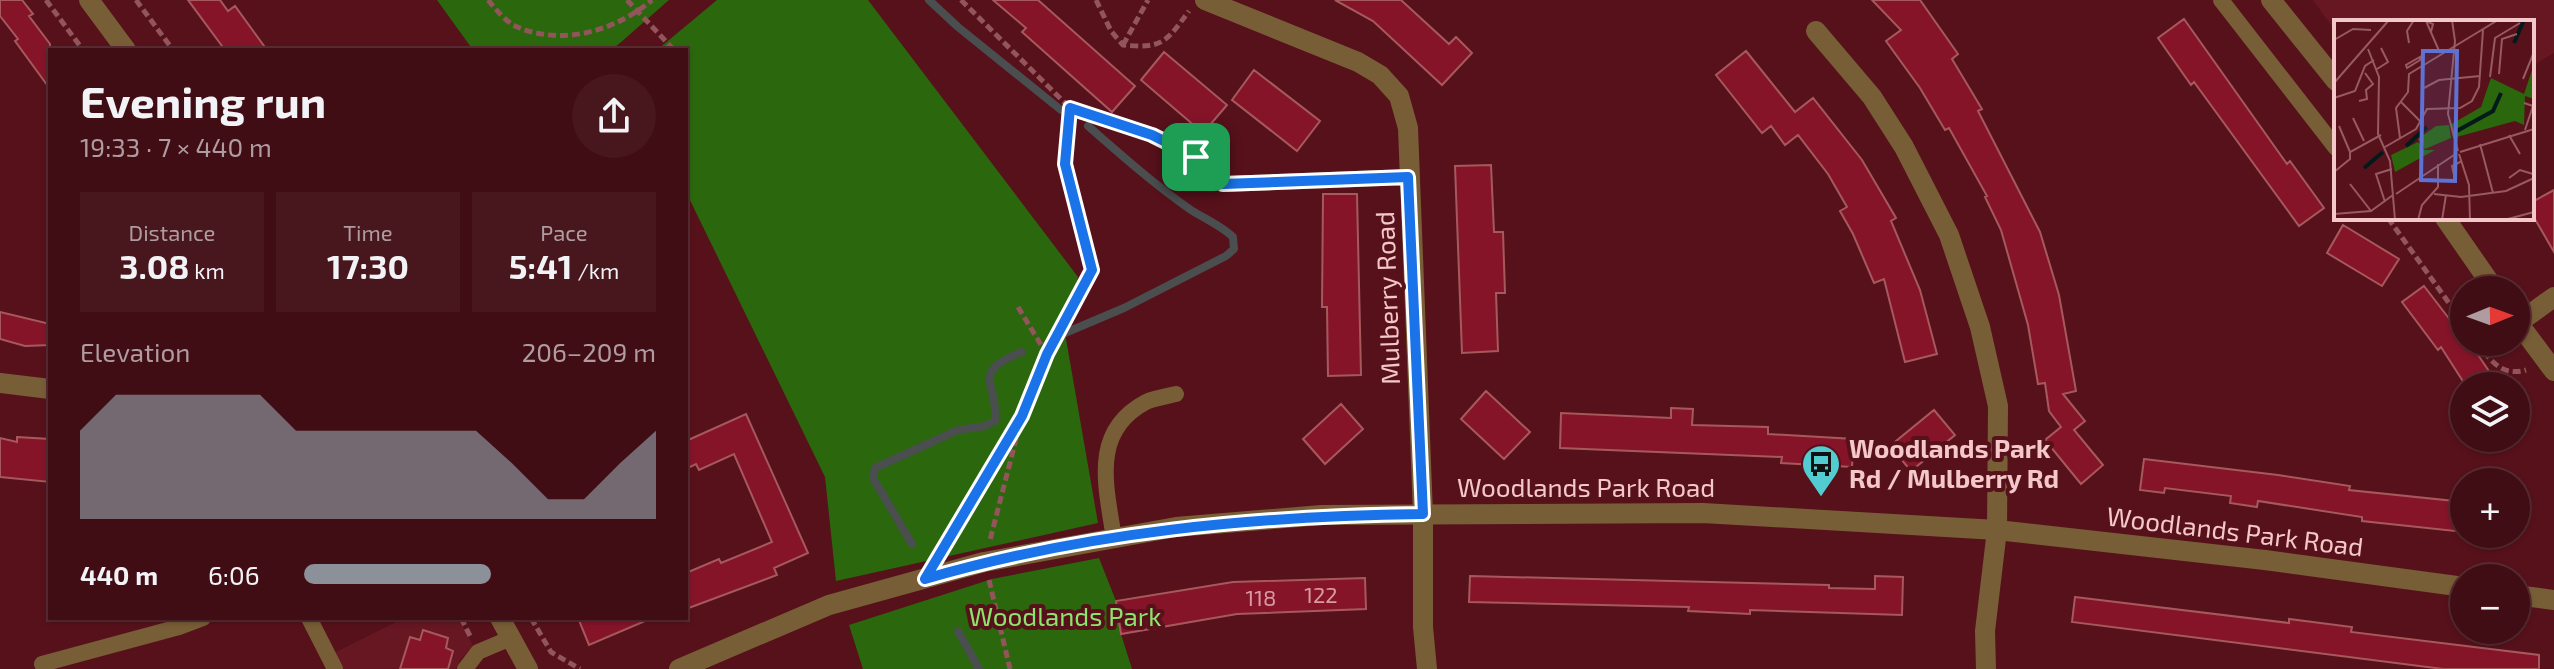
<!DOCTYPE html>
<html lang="en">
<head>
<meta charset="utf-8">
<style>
	:root { --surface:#410d14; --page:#48161d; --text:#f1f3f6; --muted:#ae9ca0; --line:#5a2d34; --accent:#8c9099 }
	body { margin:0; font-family:"Exo 2",sans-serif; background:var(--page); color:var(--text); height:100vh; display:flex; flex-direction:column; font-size:30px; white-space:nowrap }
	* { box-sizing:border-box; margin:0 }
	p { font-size:26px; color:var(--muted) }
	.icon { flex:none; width:44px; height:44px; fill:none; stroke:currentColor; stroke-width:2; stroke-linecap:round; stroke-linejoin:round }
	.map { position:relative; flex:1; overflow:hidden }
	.panel { position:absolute; left:48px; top:48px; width:640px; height:572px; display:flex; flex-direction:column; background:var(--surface); border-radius:0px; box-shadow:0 2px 6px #0004,0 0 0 2px var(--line) }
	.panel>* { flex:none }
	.needle { width:52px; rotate:89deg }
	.fabs { position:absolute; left:2450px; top:276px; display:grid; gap:16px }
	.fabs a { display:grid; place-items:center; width:80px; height:80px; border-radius:50%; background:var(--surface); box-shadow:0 2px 6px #0004,0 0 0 2px var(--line); font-size:40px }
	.pin { position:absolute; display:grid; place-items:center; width:68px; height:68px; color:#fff; margin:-34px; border-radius:16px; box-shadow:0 4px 12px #0006 }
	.round { display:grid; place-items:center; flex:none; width:84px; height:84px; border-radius:42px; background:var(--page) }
	.overview { display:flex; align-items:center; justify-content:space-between; height:136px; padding:0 32px }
	h1 { font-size:44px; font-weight:700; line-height:60px }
	.figures { display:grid; grid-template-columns:repeat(3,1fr); gap:12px; height:136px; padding:8px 32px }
	.figures div { display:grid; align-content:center; border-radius:0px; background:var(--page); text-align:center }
	.figures b { font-size:34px; font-weight:700 }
	.figures small { font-size:22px; font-weight:400 }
	.figures p { font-size:22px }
	.chart { height:224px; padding:16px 32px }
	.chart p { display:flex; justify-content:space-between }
	.chart svg { width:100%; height:144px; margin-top:8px; fill:var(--accent); opacity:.7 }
	ul { padding:0 32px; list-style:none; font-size:26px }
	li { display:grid; grid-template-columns:128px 96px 1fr; align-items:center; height:60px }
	li i { height:20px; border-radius:10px; background:var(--accent) }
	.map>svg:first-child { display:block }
</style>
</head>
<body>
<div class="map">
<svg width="2554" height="669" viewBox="0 0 2554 669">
	<rect width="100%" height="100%" fill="#57111b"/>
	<!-- built -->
	<path fill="#671722" d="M2313,0h241v53l-22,13v-44h-196v10z
		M404,618h55l14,28 -13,14 -4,9h-120l-8,-13z"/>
	<!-- green -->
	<path fill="#2b670c" d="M437,0h232l-57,50h-139z
		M717,0h151l210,277 -13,56 33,190 -262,58 -11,-104 -139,-285v-142h-29z
		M1099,558l17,43 5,33 11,35h-269l-14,-44 143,-46z"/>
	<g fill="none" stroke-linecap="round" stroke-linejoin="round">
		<!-- stream -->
		<path stroke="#4b4e4f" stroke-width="8" d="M929,0l29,27 103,83
			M1065,333l59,-25 102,-52 8,-7 -1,-12c-13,-12 -28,-18 -42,-27 -36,-25 -70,-55 -103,-84
			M912,544l-39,-66 2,-10 83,-38 27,-4 10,-5c4,-38 -27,-48 27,-69
			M958,631l21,38"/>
	</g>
	<!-- building -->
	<path fill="#851429" stroke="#a6595d" stroke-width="2" d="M0,0h22l11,14 -4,2 21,28v45l-35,-48 3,-2 -18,-23z
		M188,0h32l8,11 7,-5 32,44h-42z
		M993,0h45l97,86 -23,26 -90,-80 4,-4z
		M1335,0h66l48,44 7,-7 16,16 -30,32 -69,-64z
		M1872,0h48l38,54 -6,5 30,50 -4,2 62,121 19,63 17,96 -13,3 22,27 -11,9 29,35 -22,19 -36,-44 16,-13 -12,-16 -4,-28 -7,1 -10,-59 -27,-95 -16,-33 2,-1 -38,-68 -4,2 -25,-42 -34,-47 15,-11z
		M2184,19l103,145 3,-3 34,47 -25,18 -105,-144 -3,3 -33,-47z
		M1746,51l49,61 18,-14 49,62 34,58 -5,3 29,69 17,64 -32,8 -21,-83 -10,4 -21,-49 -13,-23 7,-4 -19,-33 -30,-39 -13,10 -14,-19 -9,7 -46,-58z
		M1164,52l63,53 -24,28 -62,-53z
		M1254,70l66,51 -23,30 -65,-51z
		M1491,165l3,67h9l2,61h-9l2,58 -36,2 -7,-187z
		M2554,190v62l-22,-38v-12z
		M1323,194h34l4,181 -33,1 -1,-69h-5z
		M2343,225l56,34 -17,27 -55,-33z
		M2424,286l40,52v4l8,4 27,40h-33l-25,-39 -3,3 -36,-48z
		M0,312l50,12v21l-25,1 -25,-7z
		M1486,391l44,41 -26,27 -43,-40z
		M1341,404l22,25 -38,35 -22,-25z
		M1671,408l22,1 -1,16 76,2v7l86,5 -2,28 -71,-4 1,-6 -222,-9 1,-35 110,5z
		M1934,410l21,25 -44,36 -21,-25z
		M746,414l62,139 -34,15 3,7 -91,34v-36l33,-14 2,4 51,-21 -38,-88 -35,16 -3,-6 -10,5v-28z
		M17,437l33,2v43l-50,-5v-39l17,4z
		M2144,459l134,16 72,11 -1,4 115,12v30l-102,-11v-4l-104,-16 -1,6 -27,-4 1,-7 -66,-8 -1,5 -24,-3z
		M1470,576l359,9v3l46,1v-13l28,1 -1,38 -152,-5v4l-62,-3 1,-4 -220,-5z
		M1365,578l1,31 -129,5 -116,20 -5,-33 117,-19z
		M2075,597l214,26v-4l63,8 -1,5 188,23v14h-96l-371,-47z
		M578,618h74l-63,27z
		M423,630l25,8 -2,10 7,3 -5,18h-48l10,-32 10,3z"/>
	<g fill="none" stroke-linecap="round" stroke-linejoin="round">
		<!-- path -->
		<path stroke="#91555b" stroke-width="5" stroke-dasharray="8 4" stroke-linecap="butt" d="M46,0l37,50
			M136,0l37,50
			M488,0c7,8 17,21 27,26 47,21 100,5 137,-26
			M627,0l47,50
			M961,0l109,108 -5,56 27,106 -45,84 -25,62 -32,124
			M1096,0l15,31 12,14c40,4 43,-3 66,-34
			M1123,45l25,-45
			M686,62l2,2
			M1070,108l65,21
			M2388,218l76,106
			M1018,307l28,46
			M2477,342c13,18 24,35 49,28
			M943,549l74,-125
			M989,580l21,89
			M461,618l9,18
			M531,618l20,34 29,17"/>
		<!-- service -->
		<path stroke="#785e36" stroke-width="16" d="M2221,0l115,148
			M1152,135l44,22 27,27 185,-7
			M1114,539c-7,-50 -25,-107 32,-137 8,-4 21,-6 30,-8
			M309,618l26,51
			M42,664l137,-37 24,-9
			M465,669l13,-17 33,-14"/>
		<!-- minor -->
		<path stroke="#785e36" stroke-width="20" d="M89,0l37,50
			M1205,0l153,62 22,13 19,21 9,32 15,386v113l4,42
			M2271,0l65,81
			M1816,31l56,66 32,50 45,88 31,92 18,79 -1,124 -12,101 1,38
			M2445,218l50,72
			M2516,320l38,51
			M2518,323l36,-26
			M0,383l50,6
			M500,618l28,51"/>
		<!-- tertiary -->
		<path stroke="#785e36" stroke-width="20" d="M2516,595l38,5
			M679,669l150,-64 155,-43 192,-35 146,-12 381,-2 294,17 268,30 199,27"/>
	</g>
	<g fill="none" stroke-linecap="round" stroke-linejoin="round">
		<!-- route casing -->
		<g stroke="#fff" stroke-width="16">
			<path id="route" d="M1070,108l82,27 44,22 27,27 185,-7 15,337c-168,2 -336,18 -498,65l97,-163 25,-62 45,-84 -27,-106z"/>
		</g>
		<!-- route -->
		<use href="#route" stroke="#1a73e8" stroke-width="10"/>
	</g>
	<!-- icons -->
	<defs>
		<g id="bus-pin" transform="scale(2)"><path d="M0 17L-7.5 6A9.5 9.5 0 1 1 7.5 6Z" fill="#52ccd0" stroke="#57111b"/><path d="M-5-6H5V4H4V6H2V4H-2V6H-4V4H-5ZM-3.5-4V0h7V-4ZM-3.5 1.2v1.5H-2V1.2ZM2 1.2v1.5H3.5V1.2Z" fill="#111"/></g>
	</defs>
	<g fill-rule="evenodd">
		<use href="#bus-pin" x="1821" y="464"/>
	</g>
	<g text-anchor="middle" stroke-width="8" stroke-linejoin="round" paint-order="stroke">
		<!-- number labels -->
		<g font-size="22" fill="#d89aa0">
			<text x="1321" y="603">122</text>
			<text x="1261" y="606">118</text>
		</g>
		<!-- street labels -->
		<g font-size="26" fill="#f4c7c8" stroke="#57111b">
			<text transform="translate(1388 298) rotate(-92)" y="9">Mulberry Road</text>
			<text x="1586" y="497">Woodlands Park Road</text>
			<text transform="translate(2235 532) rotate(7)" y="9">Woodlands Park Road</text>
		</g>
		<!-- poi labels -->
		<g font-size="26" font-weight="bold" fill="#f4c7c8" stroke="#57111b" text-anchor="start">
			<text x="1849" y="458">Woodlands Park<tspan x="1849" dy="30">Rd / Mulberry Rd</tspan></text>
		</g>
		<!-- park labels -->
		<g font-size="26" fill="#8de46d" stroke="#57111b">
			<text x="1065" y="626">Woodlands Park</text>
		</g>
	</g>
	<!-- overview -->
	<g transform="translate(2334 20)">
		<rect width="200" height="200" fill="#57111b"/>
		<path d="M200,44v35l-9,-3 -1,29 -9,-4 -62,17 -3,-13 31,-18 10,-29 33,16zM115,105l2,13 -26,11 -7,-10 18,-13zM84,122l7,8h10l-40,22 -4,-17z" fill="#2b670c"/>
		<path fill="none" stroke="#031a1b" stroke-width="4" d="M180,23l10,-23M121,112l38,-21 8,-18M72,126l21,-19M30,148l19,-16"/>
		<path fill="none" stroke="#965a60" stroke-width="2" d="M118,0l3,21 -7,73 10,37M97,12l2,-8 -7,-3 14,32M0,20l19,-11 18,1M75,23l-2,-12 7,-11M34,29l11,28 -1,57 12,27 5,59M86,37v3l-13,8 -1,-3zM43,49l11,-7 -7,-14M165,54l3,-35 15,-5M156,57l5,-39 25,-15M189,59l11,-27M0,63l55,-63M90,68l15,-8 41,-4M0,78l21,-7 10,-25 9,-6M25,81l8,-2 -1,-9 7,-6 -8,-11M67,82l20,20M190,83l9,3 -8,24M19,98l11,23M5,106l11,26M175,115l11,19 -2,-3M66,118l-4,-30 12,-16 1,-18 89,-54M146,124l13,49M51,127l31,-18 11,-20 33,-1 12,-7 7,-14 4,-57M126,132l74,-23M125,134l10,31 1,35M0,152l16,-13v-7l31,-17M175,158l11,-8 13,4M121,159l-3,-13 10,-5M16,164l21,27M62,174l61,-41M100,174l27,3 45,-6 28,-13M51,182l-9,-28 16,-5M0,194l37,-3 22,-16M84,200l4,-15 16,-18v-23M108,200l4,-25M170,200l30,-8"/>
		<path fill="#5e72d3" fill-opacity="0.15" stroke="#5e72d3" stroke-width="4" d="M89,31h34l-2,130 -34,-1z"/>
		<rect width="200" height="200" fill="none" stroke="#f4c7c8" stroke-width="4"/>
	</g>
</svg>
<div class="fabs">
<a><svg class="needle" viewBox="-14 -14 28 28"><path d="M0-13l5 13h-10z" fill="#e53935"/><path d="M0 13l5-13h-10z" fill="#ae9ca0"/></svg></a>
<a><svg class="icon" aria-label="layers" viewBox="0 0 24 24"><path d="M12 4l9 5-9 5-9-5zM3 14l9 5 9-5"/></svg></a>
<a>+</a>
<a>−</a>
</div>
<div class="pin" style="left:1196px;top:157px;background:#1e9e55"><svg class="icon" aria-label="arrive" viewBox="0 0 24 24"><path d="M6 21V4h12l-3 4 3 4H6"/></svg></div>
<section class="panel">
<div class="overview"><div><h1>Evening run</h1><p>19:33 · 7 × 440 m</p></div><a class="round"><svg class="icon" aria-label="share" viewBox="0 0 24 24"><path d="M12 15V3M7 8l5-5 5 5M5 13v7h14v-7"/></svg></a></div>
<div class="figures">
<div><p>Distance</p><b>3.08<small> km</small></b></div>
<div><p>Time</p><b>17:30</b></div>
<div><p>Pace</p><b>5:41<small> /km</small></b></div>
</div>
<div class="chart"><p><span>Elevation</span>206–209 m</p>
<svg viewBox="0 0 160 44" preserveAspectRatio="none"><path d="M0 44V17L10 6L20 6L30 6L40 6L50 6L60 17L70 17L80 17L90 17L100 17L110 17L120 27L130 38L140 38L150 27L160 17V44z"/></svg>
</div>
<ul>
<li><b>440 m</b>6:06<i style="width:53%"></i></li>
</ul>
</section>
</div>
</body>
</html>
